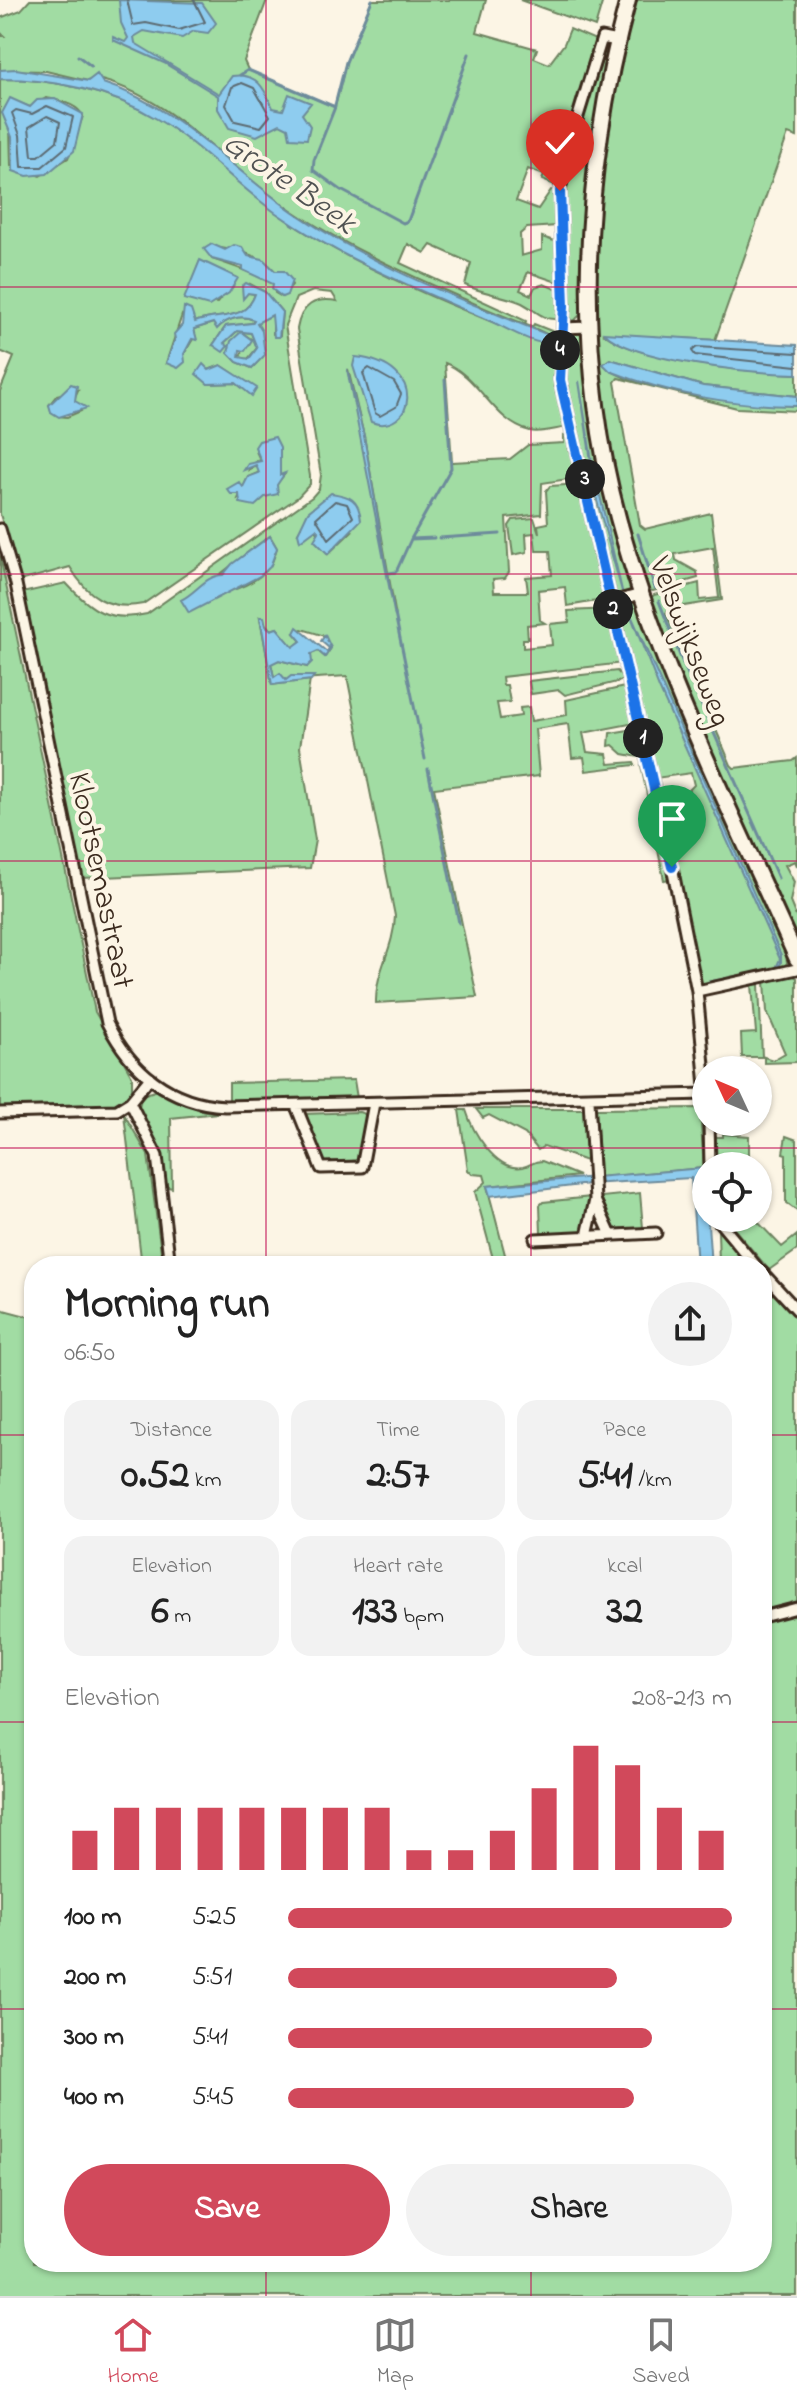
<!DOCTYPE html>
<html lang="en">
<head>
<meta charset="utf-8">
<style>
	:root { --surface:#fff; --page:#f2f2f2; --text:#222; --muted:#767676; --line:#e0e0e0; --accent:#d1495b }
	body { margin:0; font-family:"Indie Flower",sans-serif; background:var(--page); color:var(--text); height:100vh; display:flex; flex-direction:column; font-size:30px; white-space:nowrap }
	* { box-sizing:border-box; margin:0 }
	p { font-size:26px; color:var(--muted) }
	.icon { flex:none; width:44px; height:44px; fill:none; stroke:currentColor; stroke-width:2; stroke-linecap:round; stroke-linejoin:round }
	.map { position:relative; flex:1; overflow:hidden }
	.side { position:absolute; left:24px; top:1256px; width:748px; height:1016px; display:flex; flex-direction:column; background:var(--surface); border-radius:32px; box-shadow:0 2px 6px #0004 }
	.side>* { flex:none }
	.needle { width:52px; rotate:314deg }
	.tools { position:absolute; left:692px; top:1056px; display:grid; gap:16px }
	.tools a { display:grid; place-items:center; width:80px; height:80px; border-radius:50%; background:var(--surface); box-shadow:0 2px 6px #0004; font-size:40px }
	.pin { position:absolute; display:grid; place-items:center; width:68px; height:68px; color:#fff; margin:-82px -34px; border-radius:50% 50% 50% 0; rotate:-45deg; box-shadow:0 0 8px #0007 }
	.pin .icon { rotate:45deg }
	.km { position:absolute; width:40px; height:40px; margin:-20px; border-radius:50%; background:#222; color:#fff; font-size:22px; line-height:40px; text-align:center }
	.round { display:grid; place-items:center; flex:none; width:84px; height:84px; border-radius:42px; background:var(--page) }
	.head { display:flex; align-items:center; justify-content:space-between; height:136px; padding:0 40px }
	h1 { font-size:44px; font-weight:800; line-height:60px }
	.metrics { display:grid; grid-template-columns:repeat(3,1fr); gap:12px; height:136px; padding:8px 40px }
	.metrics div { display:grid; align-content:center; border-radius:20px; background:var(--page); text-align:center }
	.metrics b { font-size:40px; font-weight:800 }
	.metrics small { font-size:22px; font-weight:400 }
	.metrics p { font-size:22px }
	.chart { height:224px; padding:16px 40px }
	.chart p { display:flex; justify-content:space-between }
	.chart svg { width:100%; height:144px; margin-top:8px; stroke:var(--accent); stroke-width:6 }
	.cta { display:flex; gap:16px; margin-top:auto; padding:16px 40px }
	.cta a { flex:1; height:92px; border-radius:48px; background:var(--accent); color:#fff; font-size:32px; font-weight:800; line-height:92px; text-align:center }
	.cta a+a { background:var(--page); color:var(--text) }
	ul { padding:0 40px; list-style:none; font-size:26px }
	li { display:grid; grid-template-columns:128px 96px 1fr; align-items:center; height:60px }
	li i { height:20px; border-radius:10px; background:var(--accent) }
	.tab-bar { display:flex; justify-content:space-around; align-items:center; height:112px; border-top:2px solid var(--line); background:var(--surface); font-size:22px; color:var(--muted) }
	.tab-bar a { display:grid; justify-items:center; gap:4px }
	.tab-bar .selected { color:var(--accent) }
	.map>svg:first-child { display:block }
</style>
</head>
<body>
<div class="map">
<svg width="797" height="2296" viewBox="0 0 797 2296">
	<rect width="100%" height="100%" fill="#fcf5e5"/>
	<filter id="ink" filterUnits="userSpaceOnUse"><feTurbulence type="fractalNoise" baseFrequency=".0125" numOctaves="2"/><feDisplacementMap in="SourceGraphic" scale="16" xChannelSelector="R" yChannelSelector="G"/><feConvolveMatrix kernelMatrix="1 2 1 2 8 2 1 2 1" color-interpolation-filters="sRGB"/></filter>
	<g filter="url(#ink)">
		<!-- green -->
		<path fill="#a1dca3" stroke="#6e8360" stroke-width="2" fill-rule="evenodd" d="M30,0h237l-23,61 4,9 87,37 11,-45 26,-62h114l-9,32 60,17 -3,9 15,6 15,-20 6,-15 28,12 -41,145 -15,-6 2,-5 -16,-6 -12,32 22,8 13,-19 6,1v35l-30,2 -7,6 1,22 21,-6v-13l15,5 3,41 -32,-11 -8,18 11,5 4,-8 9,-3 14,6 2,21 -4,8c-13,1 -22,-10 -34,-16 -18,-8 -38,-9 -57,-18l6,-22 -40,-18 -6,8 -17,-9 -8,19 126,58 -1,4 7,2 2,-3 25,10 10,93c-12,1 -28,7 -39,4 -36,-8 -51,-55 -85,-68l7,99 58,-3 18,-14 36,-2v-7l7,1 10,40 -39,6 -1,31 -35,4 3,54 -4,6 -12,1 1,13h34l-2,-15 26,-2 -2,-24h-14l-2,-18 -8,1 1,18 -14,3 -4,-29 4,-6 21,-2 5,15 -1,-8 10,-2 -2,-32 4,-5 31,-2 28,115 -42,7 -2,-19 -27,3 2,30 5,3 -18,2 1,14h-5v9l29,-3 -2,-21 19,-2 -1,-11 42,-2 14,54 -122,14 1,8h4l3,17 -13,1 3,16 21,-3 -1,-8 9,-1 2,14 36,-6 -1,-15 63,-14 6,37 -52,10 4,19 20,2 2,10 25,-2 1,3 -49,6 -2,-14 -12,1 -4,-34 -33,5 4,47 -105,12 43,209 -101,6c-1,-31 18,-54 19,-87l-48,-240 -61,4 -12,-3 -3,-14 8,-3 28,7 4,-13 7,-3 7,6 6,-9 -9,-13 -20,-6 -8,4 7,8 -8,7 -16,-20 -6,2 -11,-12 12,67 38,-5 -10,67 15,93 -5,28 -229,10 -59,-285 44,-10c25,27 42,40 81,31l165,-117 7,-8 2,-14 -24,-146c4,-24 18,-32 40,-28l-5,-8 -19,-2 -17,7 -11,27 25,151v8l-12,13 -155,107c-34,7 -56,-8 -73,-37l-50,14 -20,-67v-123l14,-34 -14,-6v-272c54,0 111,12 158,40 54,33 95,82 150,115 75,45 157,77 238,110l10,-5c-24,-14 -53,-22 -78,-34 -72,-31 -146,-64 -209,-111 -56,-42 -105,-101 -176,-116l-5,3 -42,-10 -46,-1v-34h4l-4,-4v-14l21,-8zM46,98c13,2 32,7 37,18l-15,42 -28,18 -29,-10 -1,-40 10,-23 10,4zM215,247c20,3 46,7 60,24h9l8,14 -10,12 -7,-4 -1,-9c-21,-12 -39,-17 -62,-25l-3,-5zM200,261l37,17 -20,25 -32,-4zM250,284l15,8 17,20 -2,23 -7,-1v-19l-16,7 7,33 -12,13 -15,-6 -9,-10 13,-20 10,7 -12,18 9,2 9,-11 -6,-15 -14,-2 -14,13 -10,1 13,-19 26,-3 2,-3c-13,-6 -27,-1 -37,8l-4,-5 -19,6 2,10h-3l-9,15 -18,9 16,-48 13,7c24,-9 51,0 60,-28l-7,-1zM221,365l22,15 9,15 -16,-12 -28,1 -3,-3 3,-11zM348,369l16,67 32,181zM78,390l-4,9 7,12 -14,6 -9,-1 -9,-11 8,-10zM256,451l23,19 1,6 4,-1 -18,21 -28,3 10,-22 12,-5 -4,-7 -8,6 9,-10 4,1zM305,521l47,10 -24,23 -12,-25 -8,5 -10,-1zM270,536l7,12c-2,5 -4,14 -7,18 -19,26 -60,29 -89,35 33,-18 57,-43 89,-65z
			M520,0h83l-8,27z
			M630,0h167v137l-9,-3 -73,206 -111,-6c36,28 146,38 193,40v22l-94,-10 -93,-27 -7,5c29,30 152,40 194,42v5l-60,-3 -119,-30 -3,4 25,143 5,4 66,-16 11,87 -50,8 -6,5 65,152 3,3 59,-7 4,-3v108l-2,-5 -10,4 9,17 -4,20 7,17v27l-114,-254 -35,-92 6,-5 45,-12 1,17 19,-2 -6,-51 -38,7 1,6 21,12 1,6 -45,13 -9,-2c-39,-127 -60,-264 -47,-397 7,-64 22,-128 33,-192z
			M604,45l5,3 -15,82 -10,181 -10,10 -7,-4 -4,-132z
			M576,334h7l52,259 -18,4 -51,-204v-53z
			M0,556l95,456 37,64v15l-14,13 -118,5z
			M637,599l148,347 2,17 -5,6 -77,16 -6,-4 -39,-187 2,-5 9,-2 4,13 17,3 6,12h4l-4,-13 -8,-5 -2,-6 6,-6 -3,-12 -35,5 -38,-166 1,-8z
			M617,671l8,9 -60,15 -6,-5 -28,4 -2,-13z
			M635,729l4,28 -16,-3 -10,-9 -4,1 1,-13z
			M646,764l24,115 -6,1 -23,-115z
			M792,975l5,3v84l-33,1v-6l9,3 12,-7 -18,-41 -2,-31z
			M759,984l3,73h-20l-1,-23 15,-1 -4,-48z
			M354,1080l3,18 -128,2v-17z
			M158,1090l42,20 18,3 -47,5 1,70 -8,-2 -7,-41 -19,-35 4,-15z
			M697,1108l3,4 4,56 -104,9 -4,-68z
			M476,1109h112l4,54 -48,-17 -6,4 -13,-16 -36,-19 -6,3z
			M459,1110h7c6,20 29,62 57,57 8,-2 10,-6 19,-6l37,15 -92,10 21,80h-13l-20,-74 11,-10 -2,-7 -12,-1 -4,-4z
			M359,1112l9,3 -10,45 -34,5 -21,-51z
			M124,1114l24,41 15,111h-21z
			M723,1134l26,2v30h-32l-2,-29h8z
			M786,1136l11,4v71l-11,-8v-49l-3,-1z
			M640,1193l3,35 -28,4 -14,-35z
			M592,1197l-6,36 -45,1 -1,-29 3,-3z
			M725,1218h29l28,29 15,-12v15l-28,20z
			M718,1231l26,28 -2,3 -23,1z
			M762,1279l35,39v978h-797v-987l34,9v944h728z"/>
		<!-- water -->
		<path fill="#8eccef" stroke="#6d8b9b" stroke-width="2" d="M119,0l83,3 14,20 -8,10 -14,-2 -12,7 -38,-7 -10,6 1,6 84,51 13,-18c26,-4 33,14 41,32l10,2 6,-16 22,9 -9,11 8,12 -3,13 -17,-1 -2,-10 -8,-4 -23,12 -28,-8 -11,-19v-13l-54,-33 -51,-23v-3l12,5 3,-4 -7,-15z
			M16,69l72,12 9,-7 6,9c79,25 128,87 195,132 77,52 168,87 253,121l4,7c-17,5 -51,-16 -67,-23 -73,-32 -147,-61 -212,-107 -41,-29 -75,-68 -119,-94 -46,-28 -103,-40 -157,-40v-9z
			M10,98l20,9 7,-7 18,-1 28,15 -9,37 -27,23 -20,2 -14,-5 -1,-34 -10,-24z
			M212,244l13,6 9,-5 8,2 6,9 15,3 12,12h9l8,9 -5,15 -5,2 -10,-8 1,-5 -30,-14v-3l-31,-8 -8,-10z
			M200,260l38,18 -9,15 -20,13 -25,-7z
			M246,283l19,9 17,20 -3,25h-5l-2,-22 -15,8 5,8 3,24 -13,13 -15,-6 -9,-9 3,-12 10,-9 11,8 -7,11 -5,-1 -1,7 10,2 8,-11 -6,-15 -14,-2 -13,12 4,3 -5,6 -10,-7 13,-19 26,-3 2,-3c-13,-6 -28,-1 -37,9l-4,-6 -19,6 3,11 -5,-1 -8,15 1,8 -7,6 -12,-5 9,-24 -1,-5 8,-9 2,-18 7,3 4,12c23,-9 51,0 60,-28l-7,-1 -5,6 -1,-13z
			M604,333l193,12v29c-44,-1 -163,-12 -193,-41z
			M355,357c77,8 57,80 16,65l-18,-56z
			M610,359l93,27 94,10v10c-63,0 -129,-12 -187,-35l-7,-7z
			M203,364l6,6 12,-5 36,23 -5,8 -16,-13 -28,1 -12,-10z
			M347,369l17,67 31,181z
			M579,381l13,80 31,134 -26,-94z
			M71,384l6,2 -2,15 12,7 -28,9 -8,-5 -2,-7z
			M275,437l5,10v28l5,-2 -8,12 1,9 -13,3 -10,9 -15,-3 -1,-9h-8l-4,-5 12,-7 4,5 5,-10 11,-4 -3,-8 -12,5 4,-6 13,-3 -6,-14 4,-6z
			M331,493c19,3 28,6 30,27l-33,34 -14,-14 5,-8 -3,-3 -16,12 -2,-8 10,-21z
			M270,536l7,12 -7,19 -10,9 -71,37 -8,-13c15,-7 25,-25 42,-25l9,-11z
			M627,606l154,349v8l-4,6 -70,13 69,-14 4,-9 -121,-271z
			M260,617h4l2,9 5,4 6,-2 16,19 8,-6 -7,-8 3,-6 30,25 2,-4 -8,-7 4,-6 6,13 -6,9 -7,-6 -7,3 1,8 -5,5 -28,-7 -8,4 3,13 6,-4 6,7 5,-4h23l-3,4 -39,5z
			M704,1168l7,98h-14l-6,-88 -102,6 -99,12 -3,-10z"/>
		<g fill="none" stroke-linecap="round" stroke-linejoin="round">
			<!-- shore -->
			<path stroke="#5c6b72" stroke-width="2" d="M127,0l6,25 13,-2 33,7 26,-8 -11,-22
				M242,83l12,5 16,28 -9,11 -26,-6 -9,-16 6,-18z
				M47,106l26,11 -7,30 -24,20h-20l-2,-32 -8,-22 4,-3 16,4z
				M47,116l13,6 -3,19 -18,15h-7l-3,-29z
				M797,353l-100,-6 -5,4 3,4 102,11
				M369,368l25,14 7,12 -5,13 -16,9 -5,-3 -12,-40z
				M335,501l12,3 6,13 -24,22 -13,-21z"/>
			<!-- stream -->
			<path stroke="#6d8b9b" stroke-width="3" d="M78,56l13,10
				M240,75l8,-5 87,37 -21,53 -1,10 28,20 62,33 5,-2 61,-167
				M335,105l11,-43 26,-62
				M568,439l7,27
				M587,519l15,69
				M638,534l17,54
				M439,538l61,-4
				M411,539l40,-71 -6,-88
				M389,573l7,-1 15,-33 23,-1
				M659,601l21,55 98,222
				M395,614l30,145
				M428,769l31,154
				M649,789l17,76"/>
			<!-- minor casing -->
			<g stroke="#3b2a1e" stroke-width="15">
				<path id="minor" d="M617,41l-15,-3 -34,111 -8,42 4,115 -4,74 112,487 25,124 9,95
					M563,328l26,-1
					M0,529l16,55 91,439c24,48 63,80 118,83l481,-12
					M612,602l29,-8
					M697,991l100,-22
					M589,1100l6,100
					M130,1102l27,54 13,110
					M296,1106l25,62 41,-1 12,-64
					M0,1113l117,-3 13,-8 19,-23
					M709,1122l1,44
					M716,1218l40,48
					M587,1236l8,-36 16,35
					M535,1239l121,-6
					M762,1272l35,38
					M762,1617l35,-9"/>
			</g>
			<!-- primary casing -->
			<g stroke="#3b2a1e" stroke-width="20">
				<path id="primary" d="M628,0c-47,176 -56,363 -4,539 42,146 112,282 173,420"/>
			</g>
			<!-- minor -->
			<use href="#minor" stroke="#fcf5e5" stroke-width="9"/>
			<!-- primary -->
			<use href="#primary" stroke="#fcf5e5" stroke-width="14"/>
		</g>
	</g>
	<g fill="none" stroke-linecap="round" stroke-linejoin="round" filter="url(#ink)">
		<!-- route casing -->
		<g stroke="#fff" stroke-width="16">
			<path id="route" d="M560,191l4,115 -4,74 112,487"/>
		</g>
		<!-- route -->
		<use href="#route" stroke="#1a73e8" stroke-width="10"/>
	</g>
	<!-- grid -->
	<path fill="none" stroke="#c2185b" stroke-width="2" stroke-opacity="0.55" d="M266,0v1266M531,0v1266M0,287h797M0,574h797M0,861h797M0,1148h797M0,1435h34M762,1435h35M0,1722h34M762,1722h35M0,2009h34M762,2009h35M266,2262v34M531,2262v34"/>
	<g text-anchor="middle" stroke-width="8" stroke-linejoin="round" paint-order="stroke">
		<!-- street labels -->
		<g font-size="32" fill="#3b2a1e" stroke="#fcf5e5">
			<text transform="translate(692 641) rotate(69)" y="11">Velswijkseweg</text>
			<text transform="translate(103 880) rotate(78)" y="11">Klootsemastraat</text>
		</g>
		<!-- water labels -->
		<g font-size="34" font-style="italic" fill="#505252" stroke="#fcf5e5">
			<text transform="translate(291 181) rotate(35)" y="12">Grote Beek</text>
		</g>
	</g>
</svg>
<div class="tools">
<a><svg class="needle" viewBox="-14 -14 28 28"><path d="M0-13l5 13h-10z" fill="#e53935"/><path d="M0 13l5-13h-10z" fill="#767676"/></svg></a>
<a><svg class="icon" aria-label="locate" viewBox="0 0 24 24"><circle cx="12" cy="12" r="6"/><path d="M12 2v4M12 18v4M2 12h4M18 12h4"/></svg></a>
</div>
<div class="pin" style="left:672px;top:867px;background:#1e9e55"><svg class="icon" aria-label="arrive" viewBox="0 0 24 24"><path d="M6 21V4h12l-3 4 3 4H6"/></svg></div>
<div class="pin" style="left:560px;top:191px;background:#d93025"><svg class="icon" aria-label="check" viewBox="0 0 24 24"><path d="M5 12l5 5 9-10"/></svg></div>
<b class="km" style="left:643px;top:738px">1</b>
<b class="km" style="left:613px;top:609px">2</b>
<b class="km" style="left:585px;top:479px">3</b>
<b class="km" style="left:560px;top:350px">4</b>
<section class="side">
<div class="head"><div><h1>Morning run</h1><p>06:50</p></div><a class="round"><svg class="icon" aria-label="share" viewBox="0 0 24 24"><path d="M12 15V3M7 8l5-5 5 5M5 13v7h14v-7"/></svg></a></div>
<div class="metrics">
<div><p>Distance</p><b>0.52<small> km</small></b></div>
<div><p>Time</p><b>2:57</b></div>
<div><p>Pace</p><b>5:41<small> /km</small></b></div>
</div>
<div class="metrics">
<div><p>Elevation</p><b>6<small> m</small></b></div>
<div><p>Heart rate</p><b>133<small> bpm</small></b></div>
<div><p>kcal</p><b>32</b></div>
</div>
<div class="chart"><p><span>Elevation</span>208–213 m</p>
<svg viewBox="0 0 160 44" preserveAspectRatio="none"><path d="M5 44V32M15 44V25M25 44V25M35 44V25M45 44V25M55 44V25M65 44V25M75 44V25M85 44V38M95 44V38M105 44V32M115 44V19M125 44V6M135 44V12M145 44V25M155 44V32"/></svg>
</div>
<ul>
<li><b>100 m</b>5:25<i style="width:100%"></i></li>
<li><b>200 m</b>5:51<i style="width:74%"></i></li>
<li><b>300 m</b>5:41<i style="width:82%"></i></li>
<li><b>400 m</b>5:45<i style="width:78%"></i></li>
</ul>
<div class="cta"><a>Save</a><a>Share</a></div>
</section>
</div>
<nav class="tab-bar">
<a class="selected"><svg class="icon" aria-label="home" viewBox="0 0 24 24"><path d="M3 11l9-7 9 7M6 9v11h12V9"/></svg>Home</a>
<a><svg class="icon" aria-label="map" viewBox="0 0 24 24"><path d="M3 6l6-2 6 2 6-2v14l-6 2-6-2-6 2zM9 4v14M15 6v14"/></svg>Map</a>
<a><svg class="icon" aria-label="saved" viewBox="0 0 24 24"><path d="M7 4h10v16l-5-4-5 4z"/></svg>Saved</a>
</nav>
</body>
</html>
